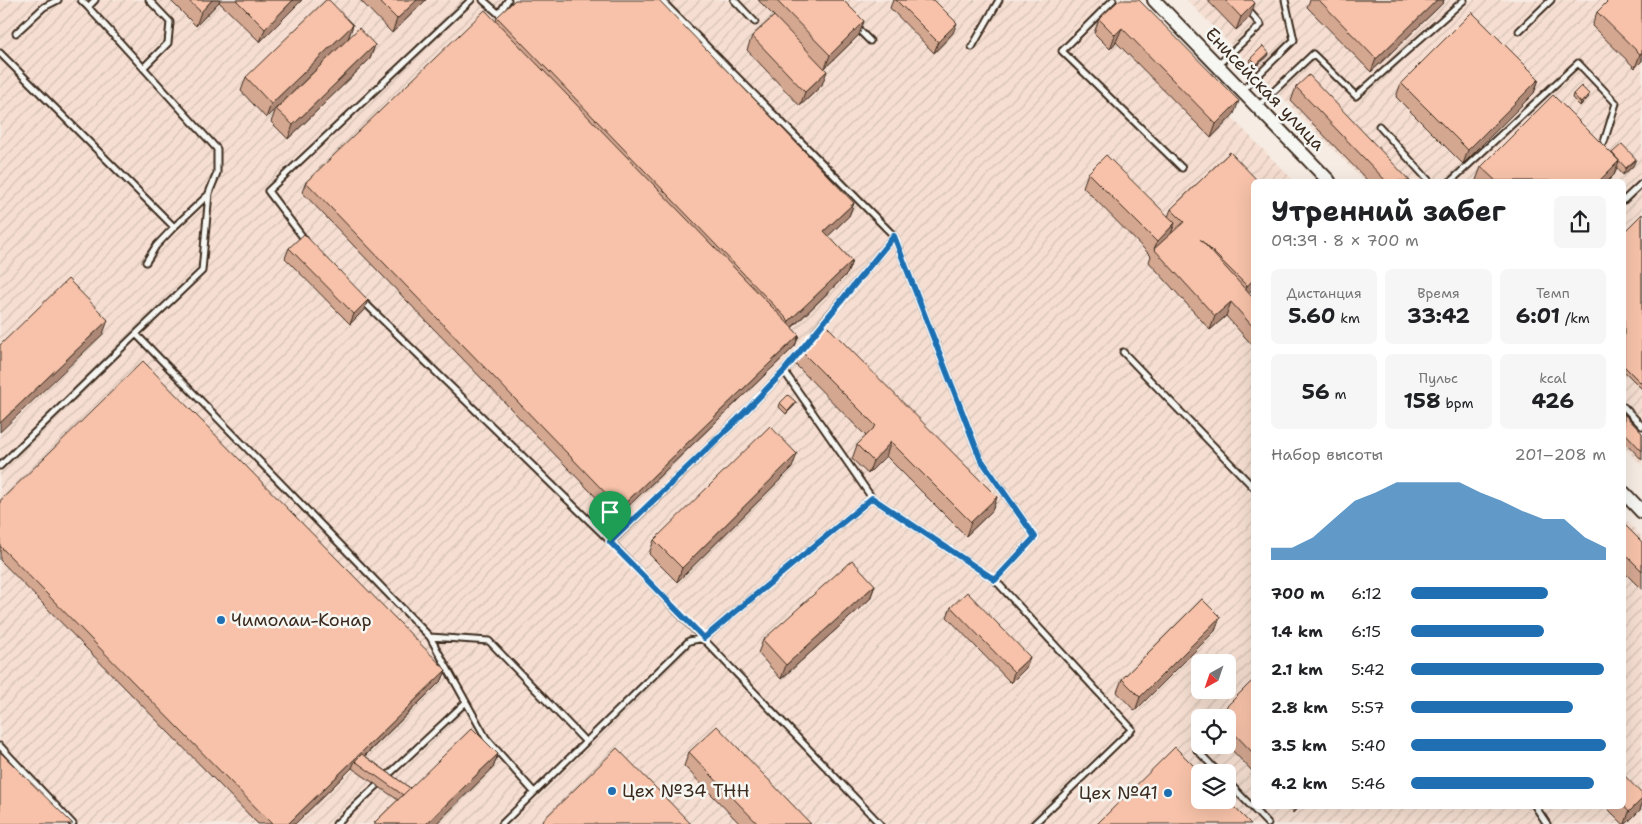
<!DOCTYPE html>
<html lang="ru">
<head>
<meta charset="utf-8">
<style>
	:root { --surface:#fff; --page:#f6f6f6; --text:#202124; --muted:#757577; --accent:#1f6fb2 }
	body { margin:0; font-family:"Shantell Sans",sans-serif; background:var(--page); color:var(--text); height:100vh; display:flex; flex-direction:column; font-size:19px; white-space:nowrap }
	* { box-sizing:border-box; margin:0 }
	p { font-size:16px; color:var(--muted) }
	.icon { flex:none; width:28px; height:28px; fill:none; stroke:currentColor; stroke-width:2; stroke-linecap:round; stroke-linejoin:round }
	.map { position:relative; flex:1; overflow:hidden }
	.side { position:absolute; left:1251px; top:179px; width:375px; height:630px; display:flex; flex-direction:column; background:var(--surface); border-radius:8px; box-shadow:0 5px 20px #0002 }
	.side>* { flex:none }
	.needle { width:32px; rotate:220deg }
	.fabs { position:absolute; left:1191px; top:654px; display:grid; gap:10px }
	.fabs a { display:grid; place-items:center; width:45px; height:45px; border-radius:8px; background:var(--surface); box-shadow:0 5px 20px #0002; font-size:25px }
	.pin { position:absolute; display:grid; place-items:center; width:42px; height:42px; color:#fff; margin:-51px -21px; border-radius:50% 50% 50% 0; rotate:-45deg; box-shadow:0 0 5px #0007 }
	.pin .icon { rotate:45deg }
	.round { display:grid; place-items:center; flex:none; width:52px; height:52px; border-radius:8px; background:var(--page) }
	.summary { display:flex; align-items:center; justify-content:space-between; height:85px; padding:0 20px }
	h1 { font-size:28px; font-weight:700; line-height:38px }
	.figures { display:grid; grid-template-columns:repeat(3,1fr); gap:8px; height:85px; padding:5px 20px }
	.figures div { display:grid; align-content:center; border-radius:8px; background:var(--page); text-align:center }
	.figures b { font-size:21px; font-weight:700 }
	.figures small { font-size:14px; font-weight:400 }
	.figures p { font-size:14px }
	.chart { height:140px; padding:10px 20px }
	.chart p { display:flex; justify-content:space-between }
	.chart svg { width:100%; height:90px; margin-top:5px; fill:var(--accent); opacity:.7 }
	ul { padding:0 20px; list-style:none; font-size:16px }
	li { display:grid; grid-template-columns:80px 60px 1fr; align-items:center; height:38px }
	li i { height:12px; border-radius:6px; background:var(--accent) }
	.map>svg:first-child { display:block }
</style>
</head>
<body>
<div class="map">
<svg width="1642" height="824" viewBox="0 0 1642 824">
	<defs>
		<pattern id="industrial-furrows" width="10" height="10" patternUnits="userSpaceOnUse" patternTransform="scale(1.25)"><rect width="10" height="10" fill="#f6dfd2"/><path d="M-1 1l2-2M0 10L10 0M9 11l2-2" fill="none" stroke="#d4c0b4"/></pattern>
	</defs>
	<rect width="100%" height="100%" fill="#f6ece3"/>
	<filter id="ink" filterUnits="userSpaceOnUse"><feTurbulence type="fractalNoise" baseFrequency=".02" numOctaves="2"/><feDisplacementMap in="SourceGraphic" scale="10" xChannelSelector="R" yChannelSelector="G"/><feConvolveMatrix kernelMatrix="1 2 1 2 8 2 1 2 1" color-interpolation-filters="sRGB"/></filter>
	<g filter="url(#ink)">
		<!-- industrial -->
		<path fill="url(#industrial-furrows)" fill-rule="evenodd" d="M0,0h1117l177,181h-40v625h370v-288l18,19v287h-1642zM1200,662h28v28h-28zM1200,718h28v27h-28zM1200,772h28v28h-28z
			M1187,0h455v466l-18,-19v-266h-260z"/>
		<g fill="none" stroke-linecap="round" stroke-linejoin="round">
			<!-- service casing -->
			<g stroke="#3b2a1e" stroke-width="9">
				<path id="service" d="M81,0l7,7 7,-7
					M483,0l16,14 9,-14
					M661,0l233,236 86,222 55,79 -40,43 137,149 -98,95
					M734,0l21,22
					M1113,0l-51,51 120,117
					M88,7l129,142v24l-8,20 -7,78 -66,63 294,303 56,101 48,54
					M856,27l14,14
					M1519,31l32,-31
					M16,33l28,-26 14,-7
					M972,47l27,-47
					M0,53l174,174 35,-33
					M1218,65l43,-40 -22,-25
					M144,67l24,-24 2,-21 -21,-22
					M1243,90l51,-50 -9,-40
					M1258,106l55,-52 43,42 108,-96
					M1379,126l50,55
					M1451,181l127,-118 38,40 -12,39
					M1624,200l18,-17
					M305,240l-37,-49 203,-191
					M146,262l10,-16 18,-19
					M362,300l249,242 269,282
					M815,332l79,-96
					M1123,352l131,136
					M1624,407l18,19
					M0,466l136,-132
					M872,498l123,82
					M611,542l125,-121 48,-50
					M430,637l59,4 96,100
					M0,746l73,78
					M1197,750l21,22
					M1228,782l40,42
					M1535,806l12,18
					M336,824l130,-122
					M502,824l187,-183 15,-3 168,-140 -88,-127 15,-18"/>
			</g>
			<!-- tertiary casing -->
			<g stroke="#3b2a1e" stroke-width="16">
				<path id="tertiary" d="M1154,0l175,181
					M1624,493l18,19"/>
			</g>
			<!-- service -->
			<use href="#service" stroke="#f6f6f2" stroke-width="5"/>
			<!-- tertiary -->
			<use href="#tertiary" stroke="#f6f6f2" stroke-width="12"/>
		</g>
		<!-- wall -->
		<path fill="#d4a791" stroke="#3b2a1e" d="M170,0h132l-42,42 -41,-40 -23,24z
			M360,0h66l-34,33z
			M758,0h85l21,21 -5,14 -34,33 -3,17 -22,21 -53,-56 5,-14 22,-20z
			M893,0h41l19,33 -19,20 -44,-45z
			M1119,0l115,114 -23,24 -95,-96 -6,7 -16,-16 5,-14z
			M1207,0h45l-2,17 -14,13z
			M1310,0h134l-1,3 -72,69 -64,-65z
			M1642,0v61l-7,7 -43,-42 5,-14z
			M497,17l357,186 -5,13 -21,20 24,25 -5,13 -55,54 7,7 -4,11 -179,172 -314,-326 4,-10 190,-161z
			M353,25l-5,14 -82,79 -25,-27 5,-14z
			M375,45l-5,14 -82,80 -17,-17 5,-13z
			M1269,53l-1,3 -13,11 -5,-6 1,-3z
			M1539,79l-5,14 -71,71 -67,-67 5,-14z
			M1296,87l114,94h-42l-77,-80z
			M1573,94h16l-1,4 -8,8 -8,-8z
			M1230,152l18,141 6,6v48l-28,-31 -16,14 -61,-68 2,-6 -68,-69 5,-14 80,44 3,-8z
			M1611,153l22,13 -10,9 -6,-7 -3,7 -6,6h-131l-1,-1 5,-13z
			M1642,214v175l-18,-18v-139z
			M289,248l79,52 -4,10 -14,14 -65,-66z
			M798,348l199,149 -5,14 -26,25 -80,-80 -18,18 -16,-15 5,-14 9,-9 -73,-74z
			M796,402l-2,4 -8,8 -7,-7 1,-4z
			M1624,414l18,19v27l-18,-19z
			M792,468l-115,114 -28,-28 5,-14z
			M0,501l446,169 -4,10 -77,76 45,32 88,-34 -5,14 -57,56h-63l25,-24 -46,-32 -57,56h-37l-258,-264z
			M1624,524l18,18v48l-18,-18z
			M875,585l-5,14 -89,80 -23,-26 5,-13z
			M951,607l75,61 -15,15 -64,-66z
			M1220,617l-5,14 -80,80 -18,-19 5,-13z
			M1254,679v94l-27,-28 1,-27h-12l1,-2z
			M689,752l122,72h-71l-56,-58z
			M1642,794v10l-2,6 -14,14h-3l-18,-18h19z
			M1287,806h13l-7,7z"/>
		<!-- shaded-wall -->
		<path fill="#ad8876" stroke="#3b2a1e" d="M212,0h8l-1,2 -23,24 5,-14z
			M293,0h9l-42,42 5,-13z
			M417,0h9l-34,33 5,-14z
			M1437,0h7l-1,3 -72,69 5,-13z
			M1255,3l-5,14 -14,13 5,-13z
			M864,21l-5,14 -34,33 5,-13z
			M957,23l-4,10 -19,20 4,-11z
			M353,25l-5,14 -82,79 5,-14z
			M1122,28l-6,14 -6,7 5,-14z
			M375,45l-5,14 -82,80 5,-14z
			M1642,52v9l-7,7 5,-14z
			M1269,53l-1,3 -13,11 2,-3z
			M827,71l-5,14 -22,21 5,-14z
			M1539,79l-5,14 -71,71 5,-14z
			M1589,94l-1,4 -8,8 1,-3z
			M1239,101l-5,13 -23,24 5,-14z
			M1636,159l-3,7 -10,9 3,-7z
			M1619,161l-5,14 -6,6h-9z
			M854,203l-5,13 -30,29 5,-14z
			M1175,223l-5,14 -16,12 3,-7z
			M852,261l-5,13 -63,61 5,-14z
			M1254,279v9l-12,12 5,-14z
			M368,300l-4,10 -14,14 4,-10z
			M1231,302l-5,14 -16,14 5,-14z
			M108,320l-5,14 -103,98v-9z
			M799,335l-4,11 -179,172 4,-10z
			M796,402l-2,4 -8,8 2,-3z
			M891,442l-5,14 -18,18 5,-13z
			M797,454l-5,14 -115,114 5,-14z
			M997,497l-5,14 -26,25 5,-14z
			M875,585l-5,14 -89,80 5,-14z
			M1220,617l-5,14 -80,80 5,-14z
			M1030,657l-4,11 -15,15 3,-11z
			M446,670l-4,10 -85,83 -2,-2 -3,7 -57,56h-7z
			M498,754l-5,14 -57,56h-10z
			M1642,799v5l-2,6 -14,14h-1l4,-12z
			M1295,806h5l-7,7z"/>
		<!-- building -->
		<path fill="#f7c2a9" stroke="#3b2a1e" d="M188,0h24l-11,12z
			M236,0h57l-28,29z
			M326,0h3l24,25 -82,79 -25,-27z
			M378,0h39l-20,19z
			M515,0h144l195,203 -30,28 28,30 -63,60 -292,-304z
			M776,0h67l21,21 -34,34z
			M896,0h38l23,23 -19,19z
			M1119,0h20l100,101 -23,23 -94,-96 -7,7 -16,-16z
			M1225,0h27l3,3 -14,14z
			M1319,0h118l-61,59z
			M1609,0h33v52l-2,2 -43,-42z
			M485,10l314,325 -179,173 -314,-326z
			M1472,12l67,67 -71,71 -67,-67z
			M774,16l53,55 -22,21 -53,-56z
			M359,28l16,17 -82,80 -17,-16z
			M1263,46l6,7 -12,11 -6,-6z
			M1309,75l101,106h-24l-90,-94z
			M1581,86l8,8 -8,9 -8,-9z
			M1553,95l66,66 -20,20h-103l-15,-14z
			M1622,144l14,15 -10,9 -14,-15z
			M1230,152l28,29h-4v98l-7,7 -47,-47 54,60v29l-23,-26 -16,14 -61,-67 30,-27 -13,-13z
			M1106,155l69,68 -18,19 -69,-69z
			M1642,214v170l-18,-18v-134z
			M304,234l64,66 -14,14 -65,-66z
			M68,279l40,41 -108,103v-78z
			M824,323l173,174 -26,25 -80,-80 -18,19 -16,-16 19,-19 -78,-78z
			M143,361l303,309 -158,154h-16l-272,-278v-45z
			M788,395l8,7 -8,9 -8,-8z
			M1624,414l18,19v18l-18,-19z
			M770,426l27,28 -115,114 -28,-28z
			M1624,524l18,18v29l-18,-18z
			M852,560l23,25 -89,80 -23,-25z
			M967,592l63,65 -16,15 -63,-65z
			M1202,599l18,18 -80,80 -18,-18z
			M1254,679v75l-26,-27v-9h-9l-2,-2z
			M717,726l94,98h-53l-69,-72z
			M472,728l26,26 -72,70h-53z
			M1175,747l25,25v28h27l24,24h-154z
			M617,748l74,76h-152z
			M0,752l73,72h-73z
			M362,754l48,34 -7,7 -48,-34z
			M1624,775l18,19v5l-13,13 -5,-6z"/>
	</g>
	<g fill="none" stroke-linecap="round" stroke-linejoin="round" filter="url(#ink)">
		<!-- route casing -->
		<g stroke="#fff" stroke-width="10">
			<path id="route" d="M894,236l86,222 55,79 -40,43 -123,-82 -168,140 -94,-96 126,-121 48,-50z"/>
		</g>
		<!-- route -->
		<use href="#route" stroke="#1f6fb2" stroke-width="6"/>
	</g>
	<!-- markers -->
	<g fill="#1f6fb2" stroke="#f6f6f2" stroke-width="2">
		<circle cx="221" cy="620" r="5"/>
		<circle cx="612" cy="791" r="5"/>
		<circle cx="1168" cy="793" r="5"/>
	</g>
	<g text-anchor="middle" stroke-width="5" stroke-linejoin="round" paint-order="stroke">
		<!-- street labels -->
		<g font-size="18" fill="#3b2a1e" stroke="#f6f6f2">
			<text transform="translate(1265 89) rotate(46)" y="6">Енисейская улица</text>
		</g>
		<!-- poi labels -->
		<g font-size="18" fill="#3b2a1e" stroke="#f6f6f2" text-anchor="start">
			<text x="231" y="626">Чимолаи-Конар</text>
			<text x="622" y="797">Цех №34 ТНН</text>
			<text x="1158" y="799" text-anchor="end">Цех №41</text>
		</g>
	</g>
</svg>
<div class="fabs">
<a><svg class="needle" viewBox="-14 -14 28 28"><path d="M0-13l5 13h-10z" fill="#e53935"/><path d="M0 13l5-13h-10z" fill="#757577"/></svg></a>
<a><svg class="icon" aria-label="locate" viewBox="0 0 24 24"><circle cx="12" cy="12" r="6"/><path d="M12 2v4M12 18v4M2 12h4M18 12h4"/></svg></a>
<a><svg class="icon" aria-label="layers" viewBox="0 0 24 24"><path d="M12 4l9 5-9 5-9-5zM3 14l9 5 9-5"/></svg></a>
</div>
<div class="pin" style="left:610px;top:542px;background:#1e9e55"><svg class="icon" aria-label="arrive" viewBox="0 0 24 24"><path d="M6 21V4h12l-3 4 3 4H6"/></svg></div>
<section class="side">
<div class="summary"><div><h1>Утренний забег</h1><p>09:39 · 8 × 700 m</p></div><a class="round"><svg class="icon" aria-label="share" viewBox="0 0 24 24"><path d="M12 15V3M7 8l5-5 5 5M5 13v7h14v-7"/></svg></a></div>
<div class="figures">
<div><p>Дистанция</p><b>5.60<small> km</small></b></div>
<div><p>Время</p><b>33:42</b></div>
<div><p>Темп</p><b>6:01<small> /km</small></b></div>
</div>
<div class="figures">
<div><b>56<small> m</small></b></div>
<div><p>Пульс</p><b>158<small> bpm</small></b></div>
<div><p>kcal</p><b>426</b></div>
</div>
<div class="chart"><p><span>Набор высоты</span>201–208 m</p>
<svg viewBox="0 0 160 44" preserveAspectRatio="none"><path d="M0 44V38L10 38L20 33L30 24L40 15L50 11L60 6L70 6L80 6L90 6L100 11L110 15L120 20L130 24L140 24L150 33L160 38V44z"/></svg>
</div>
<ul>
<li><b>700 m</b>6:12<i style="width:70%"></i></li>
<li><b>1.4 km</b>6:15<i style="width:68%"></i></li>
<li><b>2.1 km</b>5:42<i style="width:99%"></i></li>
<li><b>2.8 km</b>5:57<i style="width:83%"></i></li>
<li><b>3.5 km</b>5:40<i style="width:100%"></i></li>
<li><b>4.2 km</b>5:46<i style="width:94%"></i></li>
</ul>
</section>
</div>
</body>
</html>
